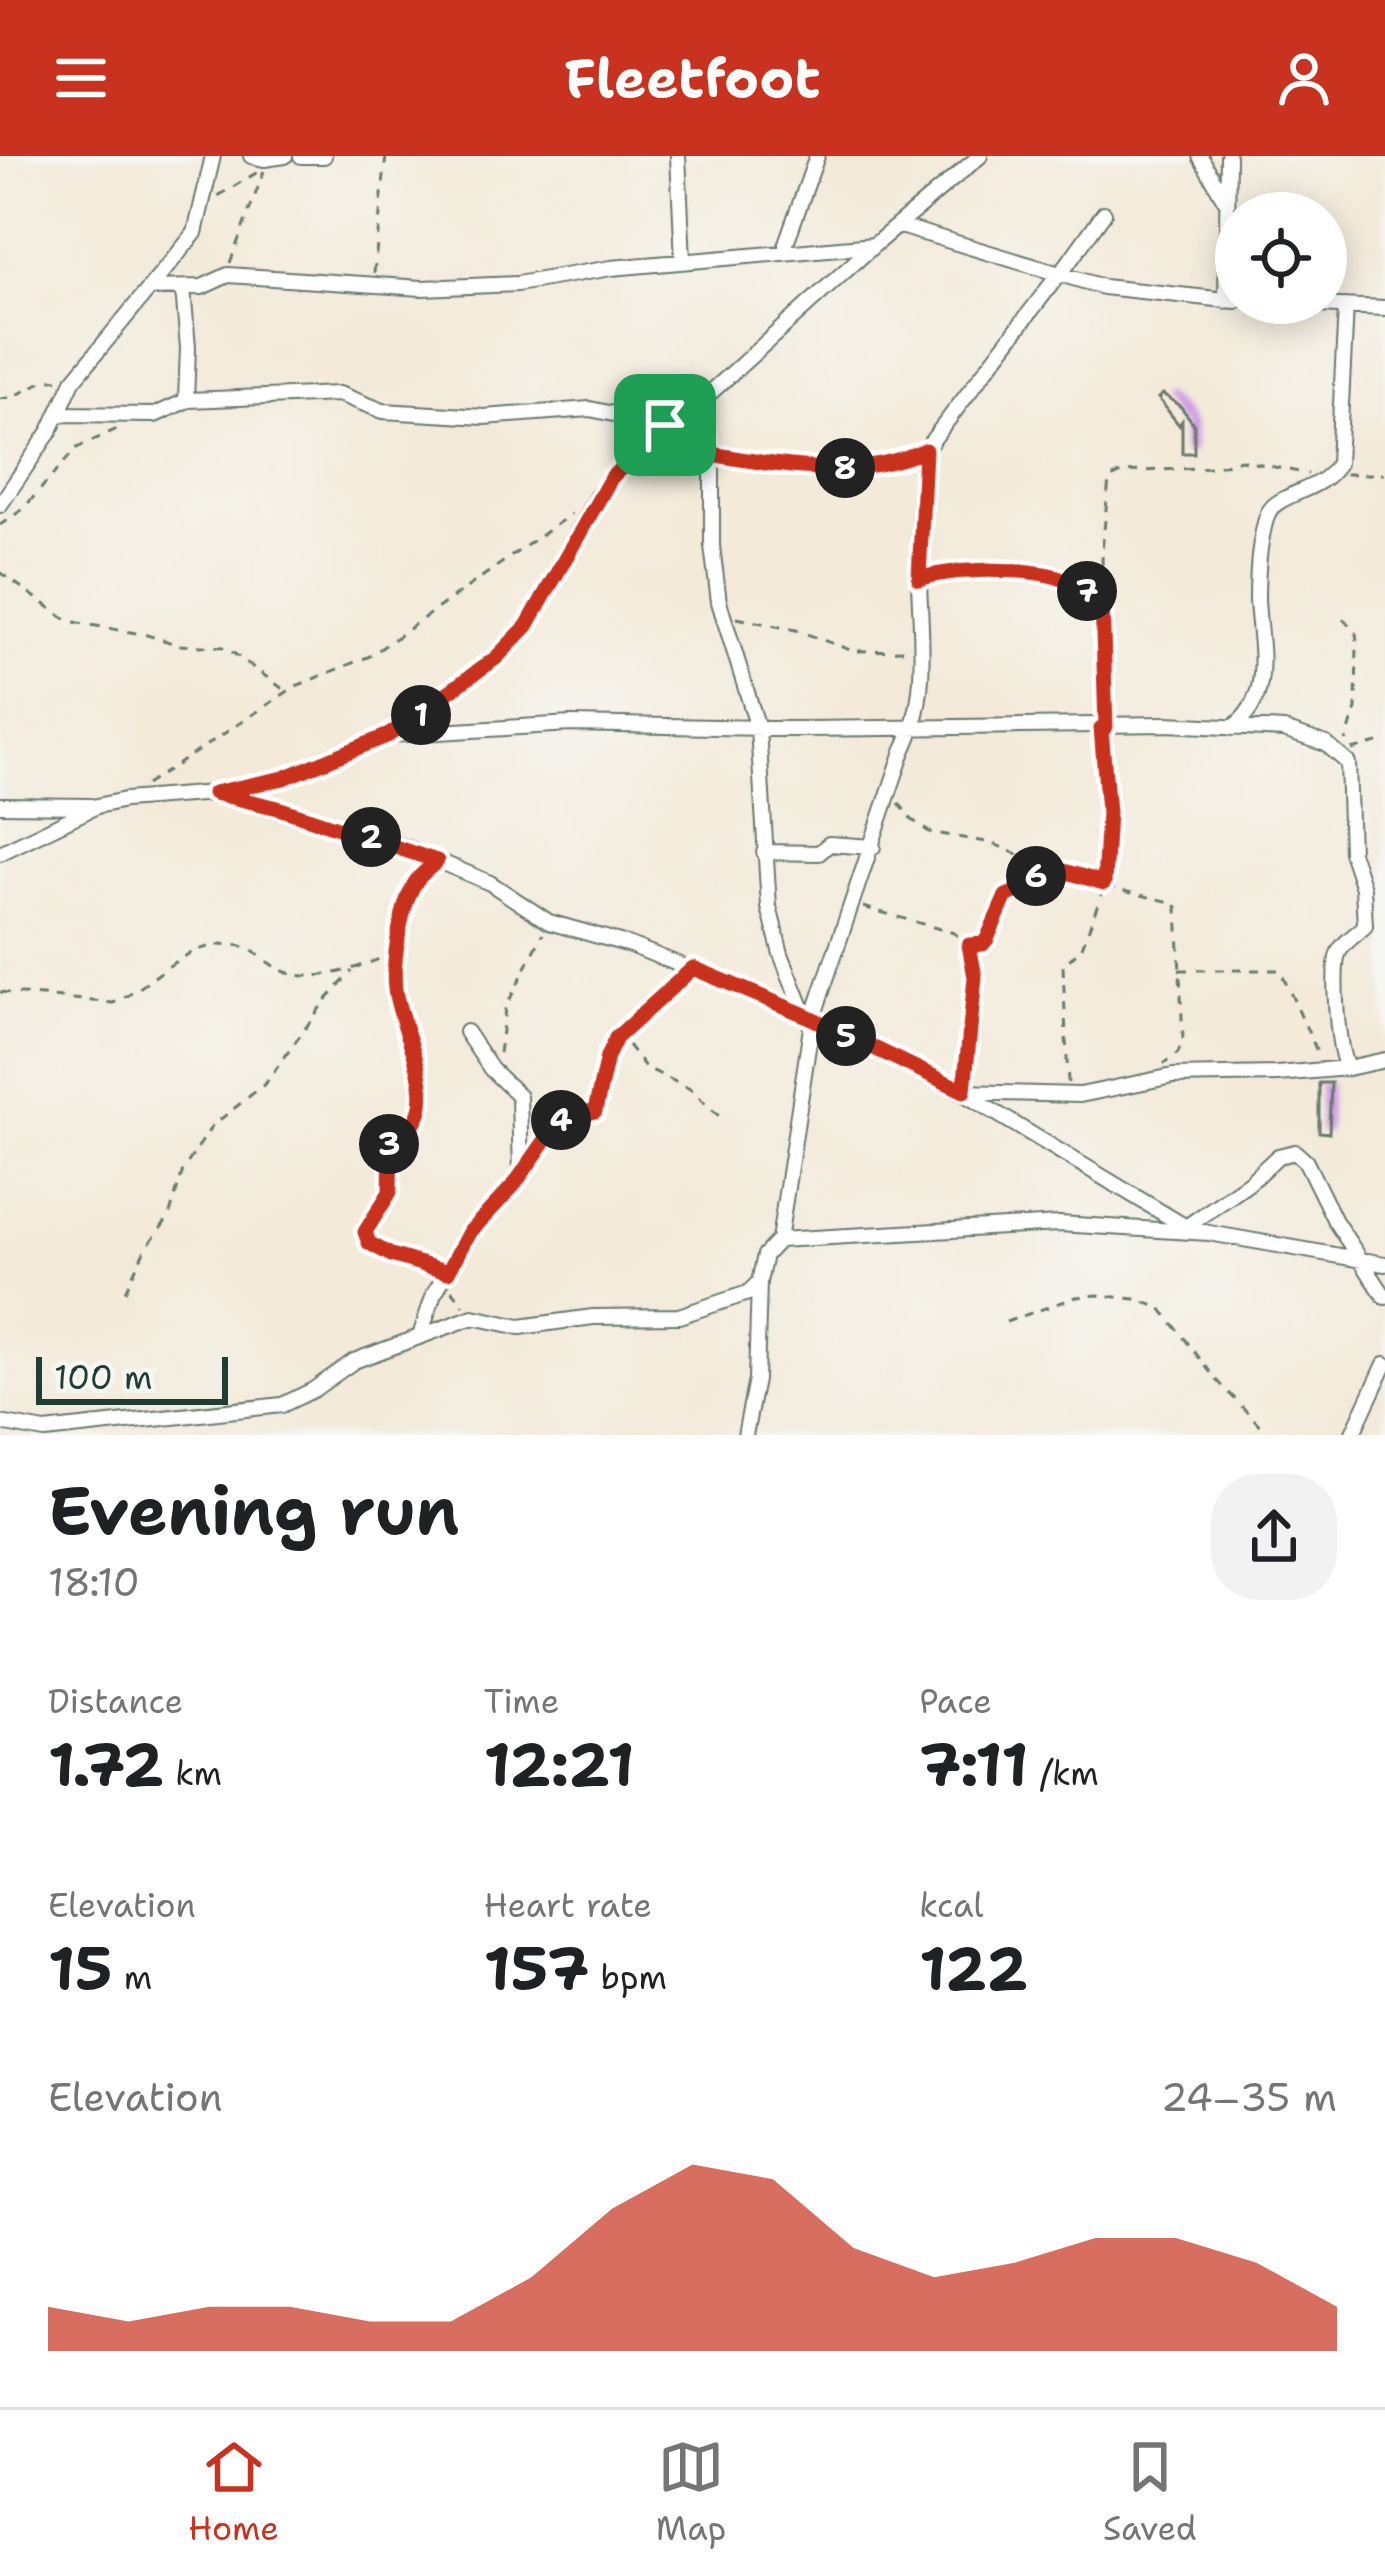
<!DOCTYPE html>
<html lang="en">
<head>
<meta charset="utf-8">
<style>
	:root { --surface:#fff; --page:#f2f2f2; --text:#202124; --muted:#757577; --line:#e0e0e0; --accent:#c8321e }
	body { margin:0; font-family:"Shantell Sans",sans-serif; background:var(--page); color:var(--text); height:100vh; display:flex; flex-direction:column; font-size:45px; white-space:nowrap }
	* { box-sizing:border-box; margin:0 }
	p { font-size:39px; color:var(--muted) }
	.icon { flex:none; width:66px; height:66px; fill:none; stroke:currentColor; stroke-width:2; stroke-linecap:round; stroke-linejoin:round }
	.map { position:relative; height:1279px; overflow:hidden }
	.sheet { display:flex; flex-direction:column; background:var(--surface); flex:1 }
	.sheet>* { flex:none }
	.fabs { position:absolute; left:1215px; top:36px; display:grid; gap:24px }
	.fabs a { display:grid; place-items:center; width:132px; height:132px; border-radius:50%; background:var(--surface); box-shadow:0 6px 30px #0003; font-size:60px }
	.scale { position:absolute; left:36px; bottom:30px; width:192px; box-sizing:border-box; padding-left:12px; border:6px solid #1f3d34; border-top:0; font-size:33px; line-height:42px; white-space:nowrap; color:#1f3d34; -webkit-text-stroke:9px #f6f6f2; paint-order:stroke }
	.pin { position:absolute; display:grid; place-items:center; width:102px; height:102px; color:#fff; margin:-51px; border-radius:24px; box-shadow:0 6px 18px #0006 }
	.km { position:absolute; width:60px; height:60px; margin:-30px; border-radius:50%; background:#222; color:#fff; font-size:33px; line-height:60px; text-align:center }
	.round { display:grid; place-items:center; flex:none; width:126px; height:126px; border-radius:48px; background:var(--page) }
	.overview { display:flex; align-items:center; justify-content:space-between; height:204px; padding:0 48px }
	h1 { font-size:66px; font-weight:700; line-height:90px }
	.figures { display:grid; grid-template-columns:repeat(3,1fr); gap:18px; height:204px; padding:12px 48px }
	.figures div { display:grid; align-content:center }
	.figures b { font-size:60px; font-weight:700 }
	.figures small { font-size:33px; font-weight:400 }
	.figures p { font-size:33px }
	.chart { height:336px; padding:24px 48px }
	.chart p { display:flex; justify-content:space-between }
	.chart svg { width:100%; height:216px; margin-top:12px; fill:var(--accent); opacity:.7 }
	header { display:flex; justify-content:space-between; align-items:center; height:156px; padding:0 48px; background:var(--accent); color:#fff; font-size:54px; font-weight:700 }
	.tab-bar { display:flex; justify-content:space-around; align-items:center; height:168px; border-top:3px solid var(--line); background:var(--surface); font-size:33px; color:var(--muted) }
	.tab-bar a { display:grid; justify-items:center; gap:6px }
	.tab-bar .active { color:var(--accent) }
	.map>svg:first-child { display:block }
</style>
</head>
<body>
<header><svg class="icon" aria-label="menu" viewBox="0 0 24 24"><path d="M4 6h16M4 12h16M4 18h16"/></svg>Fleetfoot<svg class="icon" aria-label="person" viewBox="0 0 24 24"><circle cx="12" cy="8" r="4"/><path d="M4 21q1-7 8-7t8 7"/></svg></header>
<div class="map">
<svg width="1385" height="1279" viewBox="0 0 1385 1279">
	<rect width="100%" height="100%" fill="#f6f6f2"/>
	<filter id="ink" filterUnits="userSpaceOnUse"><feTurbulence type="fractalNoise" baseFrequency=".00833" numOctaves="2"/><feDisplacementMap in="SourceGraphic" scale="24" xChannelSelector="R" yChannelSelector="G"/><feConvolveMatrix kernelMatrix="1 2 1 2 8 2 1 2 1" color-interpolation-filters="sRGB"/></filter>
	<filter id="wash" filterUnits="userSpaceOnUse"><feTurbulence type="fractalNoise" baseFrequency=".004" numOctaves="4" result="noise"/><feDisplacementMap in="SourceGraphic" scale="48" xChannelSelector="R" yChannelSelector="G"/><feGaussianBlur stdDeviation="2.7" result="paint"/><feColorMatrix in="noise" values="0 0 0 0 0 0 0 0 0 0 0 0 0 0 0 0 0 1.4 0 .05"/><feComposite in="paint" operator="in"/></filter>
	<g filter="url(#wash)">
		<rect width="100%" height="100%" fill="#f3ead9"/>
		<g id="blocks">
			<!-- building -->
			<path fill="#d19fe4" d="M1163,238l18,13 13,17v29h-12v-32l-3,4 -21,-27z
				M1319,927h12l-2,50 -10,-1z"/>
		</g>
	</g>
	<g filter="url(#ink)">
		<use href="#blocks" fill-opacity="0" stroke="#697a6e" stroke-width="3"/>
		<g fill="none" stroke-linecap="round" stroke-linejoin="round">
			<!-- minor casing -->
			<g stroke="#697a6e" stroke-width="18">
				<path id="minor" d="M251,0l13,3 21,-3
					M301,0h23
					M678,0l5,105
					M1200,0l25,44
					M900,70l203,61 133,14
					M786,97v-10l31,-87
					M1059,120l45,-63
					M150,132l52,-1 26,-12 194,13 95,-4 94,-16 263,-23
					M183,132l5,60 -2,53
					M1226,145l2,-145
					M1271,147l114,5
					M699,247l13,64v79l7,56 39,126 11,179 12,47 24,61
					M59,258l96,1 33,-15 151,-6 44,17 101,6 106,-8 75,16
					M711,298l98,15h32l45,-5 39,-14 134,-176
					M0,349l50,-74 23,-50 122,-148 18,-77
					M1232,572c43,-31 27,-83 25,-129 0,-26 2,-58 10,-83 7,-24 56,-23 71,-53l8,-157
					M389,579l182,-11 237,5 359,-5 117,6 42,14 22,19 3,89 12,36 2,38c-8,8 -23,17 -27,28 -6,17 -1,101 10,114
					M219,638l189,54 82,35 59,39 81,23 175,70 156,77 225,135 23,6
					M0,649l91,1
					M764,696l55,1 10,-9 44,3
					M0,697l97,-47 28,-6 89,-7 70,-15 105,-43 42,-27 65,-50 31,-32 70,-130 27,-33 41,-38 34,-22 175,-158 106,-89
					M466,876l25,37 28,27 2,78
					M961,936l119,3 93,-19 104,-2 71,-6 37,-8
					M1186,1071l63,-44 29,-27 17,-4 11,10 29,59 50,76
					M779,1084l280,-16 150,9 176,31
					M421,1177l13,-39 34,-60 46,-49 45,-64 36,-10 15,-65 83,-78
					M0,1267l45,8 237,-26 31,-15 41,-29 119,-44 47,10 73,-10 86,-1 69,-23 11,-11 6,-27 14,-15 33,-219 91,-270c26,-52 18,-111 16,-168 -2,-44 1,-90 6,-133
					M745,1279l11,-55 3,-98
					M1352,1279l33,-71"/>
			</g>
			<!-- path -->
			<path stroke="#697a6e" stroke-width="3" stroke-dasharray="9 9" stroke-linecap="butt" d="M218,40l43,-26
				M230,107l34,-92
				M374,117l12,-117
				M0,243c28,-3 35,-21 58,-19
				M1345,318h40
				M0,369l22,-15 55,-62 40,-19
				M0,416l68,49 79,14 32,10 46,2 58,42
				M930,419c60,-9 118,-6 171,24
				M737,462l59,12 57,21 55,-1
				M1343,463l13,14 1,7 -1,69 -10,32
				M1104,553l-2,-158 7,-72 15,-7 88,-5 29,-7 67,14
				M1352,594l33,-9
				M146,629l150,-99 74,-30 201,-142
				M899,647l12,16 18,13 63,11 54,24 56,15
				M429,713c-28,26 -38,84 -34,122 5,43 60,126 -4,148l-1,53 -25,40 4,11 22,12 44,12
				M1106,731l65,15 6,5 6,133 -5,13 -14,11
				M863,751l91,26 15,12 6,32 -10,101
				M969,789l18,-6 20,-43 24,-11 8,-19
				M1179,814h101l40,88
				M0,836l113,11c38,-16 62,-53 106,-58 32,-3 34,9 58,23 34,20 85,-2 117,-15
				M628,889l17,22 45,22 29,27
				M499,897l6,-44 38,-75
				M1068,927l-5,-117 19,-19 22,-60 4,-76 -7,-76
				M452,1134l12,16
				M125,1135l20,-42 24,-32 14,-47 29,-44 54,-43 56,-78 30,-34
				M1006,1166l70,-25 22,-2 37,4 26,9 53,69 55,58"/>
			<!-- minor -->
			<use href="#minor" stroke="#fff" stroke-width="14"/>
		</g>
	</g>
	<g fill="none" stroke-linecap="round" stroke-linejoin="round" filter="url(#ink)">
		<!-- route casing -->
		<g stroke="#fff" stroke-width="24">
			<path id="route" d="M699,247l12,51c72,12 144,27 214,-4l-6,129c34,-11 107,-12 141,-1 15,5 29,14 42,22l4,127 -5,1 7,84 -4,71 -64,-19 -9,21 -25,11 -19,43 -4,5 -14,1 6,32 -11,114 -159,-76 -112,-47 -77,70 -9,19 -12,54 -36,10 -45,64 -46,49 -20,38 -57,-17 -22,-12 -4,-11 25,-40 1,-53c64,-23 9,-105 4,-150 -3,-26 6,-87 22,-109 5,-7 14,-13 20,-19l-159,-53 -64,-15 70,-15 105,-43 107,-77 31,-32 84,-148 54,-53z"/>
		</g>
		<!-- route -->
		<use href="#route" stroke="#c8321e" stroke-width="15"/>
	</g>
</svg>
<div class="fabs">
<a><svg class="icon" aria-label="locate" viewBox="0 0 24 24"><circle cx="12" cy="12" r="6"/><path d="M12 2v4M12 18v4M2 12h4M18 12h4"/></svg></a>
</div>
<div class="scale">100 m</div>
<div class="pin" style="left:665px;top:269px;background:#1e9e55"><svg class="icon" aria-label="arrive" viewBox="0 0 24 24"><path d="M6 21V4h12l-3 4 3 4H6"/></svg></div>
<b class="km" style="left:421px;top:559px">1</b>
<b class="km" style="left:371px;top:681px">2</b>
<b class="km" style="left:389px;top:988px">3</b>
<b class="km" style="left:561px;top:964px">4</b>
<b class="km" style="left:846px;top:880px">5</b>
<b class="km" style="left:1036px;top:720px">6</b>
<b class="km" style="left:1087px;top:435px">7</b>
<b class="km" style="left:845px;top:312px">8</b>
</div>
<section class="sheet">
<div class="overview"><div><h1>Evening run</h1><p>18:10</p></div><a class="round"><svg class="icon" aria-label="share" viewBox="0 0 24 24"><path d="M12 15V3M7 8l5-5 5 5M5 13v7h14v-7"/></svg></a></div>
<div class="figures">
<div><p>Distance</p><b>1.72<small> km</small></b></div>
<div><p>Time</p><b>12:21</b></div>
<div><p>Pace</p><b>7:11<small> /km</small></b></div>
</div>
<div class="figures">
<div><p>Elevation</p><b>15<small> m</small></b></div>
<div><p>Heart rate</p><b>157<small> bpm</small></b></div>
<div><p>kcal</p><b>122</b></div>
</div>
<div class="chart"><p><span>Elevation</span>24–35 m</p>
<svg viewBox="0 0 160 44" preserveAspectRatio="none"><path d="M0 44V35L10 38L20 35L30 35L40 38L50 38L60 29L70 15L80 6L90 9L100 23L110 29L120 26L130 21L140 21L150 26L160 35V44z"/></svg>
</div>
</section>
<nav class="tab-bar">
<a class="active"><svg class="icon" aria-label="home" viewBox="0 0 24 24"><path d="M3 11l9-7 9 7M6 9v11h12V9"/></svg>Home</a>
<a><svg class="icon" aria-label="map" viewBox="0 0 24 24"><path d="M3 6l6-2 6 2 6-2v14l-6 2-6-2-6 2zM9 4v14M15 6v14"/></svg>Map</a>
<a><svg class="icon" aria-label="saved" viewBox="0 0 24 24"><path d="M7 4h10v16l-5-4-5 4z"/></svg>Saved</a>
</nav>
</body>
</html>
